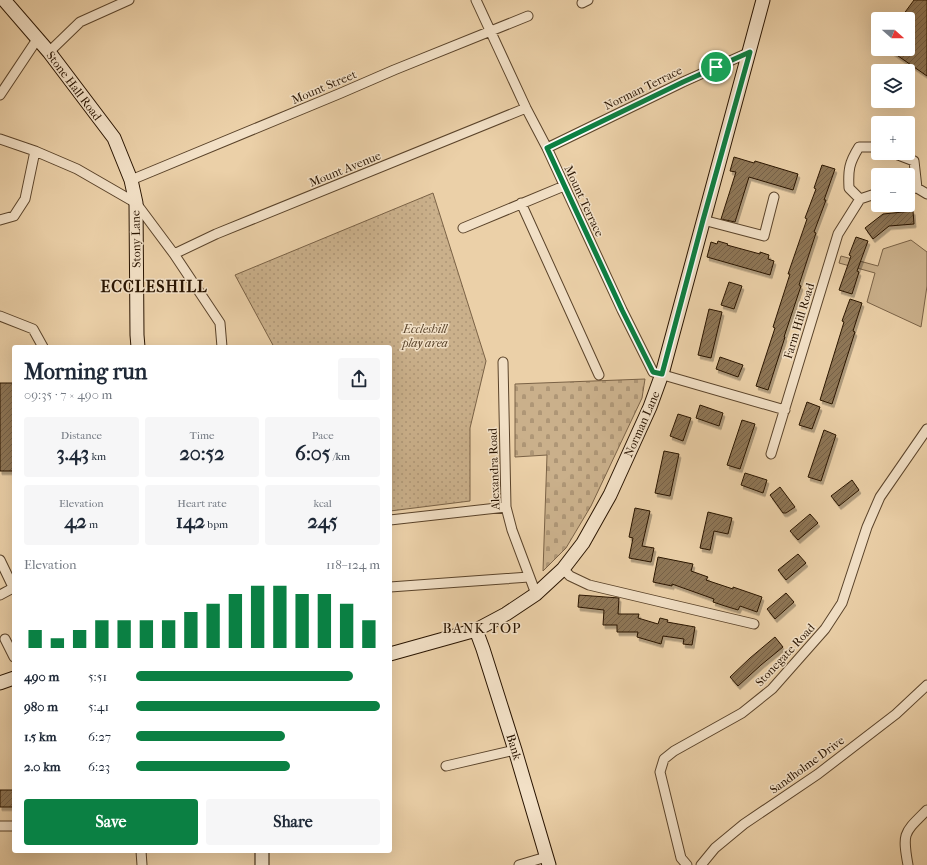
<!DOCTYPE html>
<html lang="en">
<head>
<meta charset="utf-8">
<style>
	:root { --surface:#fff; --page:#f6f6f7; --text:#1f2937; --muted:#747a83; --accent:#0b8043 }
	body { margin:0; font-family:"IM FELL French Canon",serif; background:var(--page); color:var(--text); height:100vh; display:flex; flex-direction:column; font-size:15px; white-space:nowrap }
	* { box-sizing:border-box; margin:0 }
	p { font-size:13px; color:var(--muted) }
	.icon { flex:none; width:22px; height:22px; fill:none; stroke:currentColor; stroke-width:2; stroke-linecap:round; stroke-linejoin:round }
	.map { position:relative; flex:1; overflow:hidden }
	.details { position:absolute; left:12px; top:345px; width:380px; height:508px; display:flex; flex-direction:column; background:var(--surface); border-radius:4px; box-shadow:0 4px 16px #0002 }
	.details>* { flex:none }
	.needle { width:26px; rotate:111deg }
	.fabs { position:absolute; left:871px; top:12px; display:grid; gap:8px }
	.fabs a { display:grid; place-items:center; width:44px; height:44px; border-radius:4px; background:var(--surface); box-shadow:0 4px 16px #0002; font-size:20px }
	.pin { position:absolute; display:grid; place-items:center; width:34px; height:34px; color:#fff; margin:-17px; border:2px solid #fff; border-radius:50%; box-shadow:0 1px 4px #0007 }
	.round { display:grid; place-items:center; flex:none; width:42px; height:42px; border-radius:4px; background:var(--page) }
	.overview { display:flex; align-items:center; justify-content:space-between; height:68px; padding:0 12px }
	h1 { font-size:22px; font-weight:700; line-height:30px }
	.metrics { display:grid; grid-template-columns:repeat(3,1fr); gap:6px; height:68px; padding:4px 12px }
	.metrics div { display:grid; align-content:center; border-radius:4px; background:var(--page); text-align:center }
	.metrics b { font-size:20px; font-weight:700 }
	.metrics small { font-size:11px; font-weight:400 }
	.metrics p { font-size:11px }
	.chart { height:112px; padding:8px 12px }
	.chart p { display:flex; justify-content:space-between }
	.chart svg { width:100%; height:72px; margin-top:4px; stroke:var(--accent); stroke-width:6 }
	.action { display:flex; gap:8px; margin-top:auto; padding:8px 12px }
	.action a { flex:1; height:46px; border-radius:4px; background:var(--accent); color:#fff; font-size:16px; font-weight:700; line-height:46px; text-align:center }
	.action a+a { background:var(--page); color:var(--text) }
	ul { padding:0 12px; list-style:none; font-size:13px }
	li { display:grid; grid-template-columns:64px 48px 1fr; align-items:center; height:30px }
	li i { height:10px; border-radius:5px; background:var(--accent) }
	.map>svg:first-child { display:block }
</style>
</head>
<body>
<div class="map">
<svg width="927" height="865" viewBox="0 0 927 865">
	<defs>
		<pattern id="cemetery-stones" width="16" height="16" patternUnits="userSpaceOnUse"><rect width="16" height="16" fill="#cab08b"/><path d="M2 7V4a2 2 0 0 1 4 0v3zM10 15v-3a2 2 0 0 1 4 0v3z" fill="#ae9676"/></pattern>
		<pattern id="park-dots" width="8" height="8" patternUnits="userSpaceOnUse"><rect width="8" height="8" fill="#cab08b"/><path d="M2 2h.1M6 6h.1" fill="none" stroke="#ae9676" stroke-width="1.8" stroke-linecap="round"/></pattern>
		<pattern id="building-hatch" width="6" height="6" patternUnits="userSpaceOnUse"><rect width="6" height="6" fill="#8e7657"/><path d="M-1 1l2-2M0 6l6-6M5 7l2-2" fill="none" stroke="#746046"/></pattern>
		<filter id="shadow"><feDropShadow dx="2" dy="3.5" stdDeviation="0" flood-color="#0004"/></filter>
	</defs>
	<rect width="100%" height="100%" fill="#ebd0a8"/>
	<filter id="stains"><feTurbulence type="fractalNoise" baseFrequency=".005" numOctaves="4"/><feColorMatrix values="0 0 0 0 .2 0 0 0 0 .09 0 0 0 0 .02 0 0 0 .5 -.17"/></filter>
	<radialGradient id="worn" r=".72"><stop offset=".6" stop-color="#630" stop-opacity="0"/><stop offset="1" stop-color="#630" stop-opacity=".3"/></radialGradient>
	<!-- grass -->
	<path fill="#cab08b" stroke="#7a6246" d="M911,240l16,12v34l-6,41 -54,-25 8,-29 -36,-10 2,-7 37,10 5,-17z"/>
	<!-- cemetery -->
	<path fill="url(#cemetery-stones)" stroke="#7a6246" d="M645,379l-3,19 -51,108 -25,42 -23,23 4,-116 -32,2v-73z"/>
	<!-- park -->
	<path fill="url(#park-dots)" stroke="#7a6246" d="M433,193l53,168 -16,67v73l-80,10v-164h-116l-39,-72z"/>
	<!-- building -->
	<path fill="url(#building-hatch)" stroke="#291400" filter="url(#shadow)" d="M914,0h13v76l-39,-27h20v-30h-8z
		M734,157l20,6 1,-2 43,13 -5,16 -44,-13 -14,45 -14,-3 15,-47 -6,-1z
		M822,165l13,4 -11,31h2l-12,32 2,1 -17,52 2,1 -17,51h1l-17,53 -12,-4 19,-58 -2,-1 17,-53h-2l19,-55 -2,-1 11,-29 -2,-1z
		M913,211l1,13 -25,2 -16,13 -8,-11 18,-14z
		M856,237l12,4 -11,30 2,1 -7,22 -13,-4 12,-34 -2,-1z
		M718,241l10,3 -1,1 33,9v-2l9,3 -1,4 6,2 -4,14 -63,-18 4,-15 6,2z
		M729,282l13,4 -8,23 -13,-4z
		M850,299l12,4 -9,28 2,1 -23,72 -12,-4 24,-78 -2,-1z
		M709,309l13,3 -11,46 -13,-3z
		M720,357l23,8 -5,12 -22,-8z
		M0,383h14v88h-14z
		M807,402l13,5 -8,22 -13,-4z
		M700,405l23,8 -4,13 -23,-8z
		M678,414l13,4 -8,23 -13,-5z
		M742,420l13,4 -15,45 -13,-4z
		M824,430l12,5 -15,46 -13,-4z
		M664,451l15,3 -9,42 -15,-3z
		M745,473l22,7 -4,13 -22,-8z
		M852,480l7,10 -20,16 -8,-10z
		M780,487l15,20 -9,6h-3l-13,-18z
		M635,508l15,3 -8,35 12,2 -3,14 -22,-4 4,-20 -4,-1z
		M708,512l24,6 -4,16 -14,-3 -4,19 -10,-2z
		M810,514l8,9 -20,17 -8,-9z
		M798,554l8,9 -20,17 -8,-10z
		M658,557l35,7 -2,7 17,6 -2,3 27,9v-2l29,10 -5,15 -17,-6 -2,4 -13,-4 -12,-4 1,-3 -42,-15v2l-19,-4z
		M786,593l8,9 -19,17 -8,-10z
		M579,595l40,3 -1,16h21l-1,4 20,6 2,-6 8,2 -1,2 28,5 -3,18 -9,-1 1,-5 -21,-3 -2,8 -24,-7 1,-5h-21v-7h-14l1,-15 -26,-3z
		M775,637l8,10 -22,18 -23,21 -8,-9 20,-19z
		M0,790h14v17h-14z"/>
	<g fill="none" stroke-linecap="round" stroke-linejoin="round">
		<!-- street casing -->
		<g stroke="#5a432a" stroke-width="11">
			<path id="street" d="M476,0l50,108 21,40 75,162 31,62 132,38
				M582,3l6,-3
				M49,52l31,-30 49,-22
				M0,95l38,-57
				M0,139l35,12 42,18 59,34 38,51 46,69 2,24
				M547,148l136,-66 67,-30
				M893,153l21,8 3,27
				M131,180l210,-87 53,-23 134,-54
				M908,189l9,-1 10,6
				M860,199l-11,-11c-1,-18 0,-25 10,-41h19
				M521,203l78,172
				M0,220l14,-4 11,-17 10,-48
				M703,220l61,16 10,-39
				M463,228l101,-42
				M174,254l42,-20 310,-126
				M0,316l33,13 10,18
				M503,362l3,145 6,23 24,64
				M771,454l67,-220 22,-35 18,-6
				M390,520l116,-13
				M0,560l14,29
				M563,569l7,7 19,9 165,39
				M390,587l139,-10
				M0,595l13,-7
				M5,639l9,18
				M446,766l69,-16
				M0,826h14
				M141,851l1,14
				M519,865l27,-8
				M687,865l-6,-7 -21,-86 4,-13 10,-8 68,-38 30,-24 53,-60 17,-26 25,-76 13,-30 47,-68
				M701,865l14,-17 29,-24 74,-50 78,-60 31,-29
				M908,865c-6,-33 -4,-32 19,-55"/>
		</g>
		<!-- secondary casing -->
		<g stroke="#291400" stroke-width="15">
			<path id="secondary" d="M4,0l45,52 65,86 17,42 5,23 1,132 1,12
				M476,630l7,19 32,101 34,115
				M390,654l86,-24 30,-16 30,-20 27,-25 20,-26 27,-48 40,-88 12,-33 101,-374
				M0,683l14,-5
				M262,865v-14"/>
		</g>
		<!-- street -->
		<use href="#street" stroke="#f2e0c6" stroke-width="9"/>
		<!-- secondary -->
		<use href="#secondary" stroke="#f2e0c6" stroke-width="13"/>
	</g>
	<g fill="none" stroke-linecap="round" stroke-linejoin="round">
		<!-- route casing -->
		<g stroke="#fff" stroke-width="8">
			<path id="route" d="M750,52l-47,168 -41,154 -9,-2 -31,-62 -75,-162 136,-66z"/>
		</g>
		<!-- route -->
		<use href="#route" stroke="#0b8043" stroke-width="5"/>
	</g>
	<g text-anchor="middle" stroke-width="3" stroke-linejoin="round" paint-order="stroke">
		<!-- street labels -->
		<g font-size="12" fill="#291400" stroke="#f2e0c6">
			<text transform="translate(74 86) rotate(53)" y="4">Stone Hall Road</text>
			<text transform="translate(324 87) rotate(-23)" y="4">Mount Street</text>
			<text transform="translate(643 88) rotate(-26)" y="4">Norman Terrace</text>
			<text transform="translate(345 169) rotate(-22)" y="4">Mount Avenue</text>
			<text transform="translate(584 201) rotate(65)" y="4">Mount Terrace</text>
			<text transform="translate(136 239) rotate(-91)" y="4">Stony Lane</text>
			<text transform="translate(799 321) rotate(-73)" y="4">Farm Hill Road</text>
			<text transform="translate(642 424) rotate(-66)" y="4">Norman Lane</text>
			<text transform="translate(494 469) rotate(-92)" y="4">Alexandra Road</text>
			<text transform="translate(785 655) rotate(-47)" y="4">Stonegate Road</text>
			<text transform="translate(514 747) rotate(73)" y="4">Bank</text>
			<text transform="translate(807 765) rotate(-36)" y="4">Sandholme Drive</text>
		</g>
		<!-- park labels -->
		<g font-size="12" font-style="italic" fill="#59432a" stroke="#f2e0c6">
			<text x="425" y="333">Eccleshill<tspan x="425" dy="14">play area</tspan></text>
		</g>
		<!-- quarter labels -->
		<g font-size="14" letter-spacing="1" fill="#291400" stroke="#f2e0c6">
			<text x="482" y="633">BANK TOP</text>
		</g>
		<!-- district labels -->
		<g font-size="16" font-weight="bold" letter-spacing="1" fill="#291400" stroke="#f2e0c6">
			<text x="154" y="292">ECCLESHILL</text>
		</g>
	</g>
	<rect width="100%" height="100%" filter="url(#stains)"/>
	<rect width="100%" height="100%" fill="url(#worn)"/>
</svg>
<div class="fabs">
<a><svg class="needle" viewBox="-14 -14 28 28"><path d="M0-13l5 13h-10z" fill="#e53935"/><path d="M0 13l5-13h-10z" fill="#747a83"/></svg></a>
<a><svg class="icon" aria-label="layers" viewBox="0 0 24 24"><path d="M12 4l9 5-9 5-9-5zM3 14l9 5 9-5"/></svg></a>
<a>+</a>
<a>−</a>
</div>
<div class="pin" style="left:716px;top:67px;background:#1e9e55"><svg class="icon" aria-label="arrive" viewBox="0 0 24 24"><path d="M6 21V4h12l-3 4 3 4H6"/></svg></div>
<section class="details">
<div class="overview"><div><h1>Morning run</h1><p>09:35 · 7 × 490 m</p></div><a class="round"><svg class="icon" aria-label="share" viewBox="0 0 24 24"><path d="M12 15V3M7 8l5-5 5 5M5 13v7h14v-7"/></svg></a></div>
<div class="metrics">
<div><p>Distance</p><b>3.43<small> km</small></b></div>
<div><p>Time</p><b>20:52</b></div>
<div><p>Pace</p><b>6:05<small> /km</small></b></div>
</div>
<div class="metrics">
<div><p>Elevation</p><b>42<small> m</small></b></div>
<div><p>Heart rate</p><b>142<small> bpm</small></b></div>
<div><p>kcal</p><b>245</b></div>
</div>
<div class="chart"><p><span>Elevation</span>118–124 m</p>
<svg viewBox="0 0 160 44" preserveAspectRatio="none"><path d="M5 44V33M15 44V38M25 44V33M35 44V27M45 44V27M55 44V27M65 44V27M75 44V22M85 44V17M95 44V11M105 44V6M115 44V6M125 44V11M135 44V11M145 44V17M155 44V27"/></svg>
</div>
<ul>
<li><b>490 m</b>5:51<i style="width:89%"></i></li>
<li><b>980 m</b>5:41<i style="width:100%"></i></li>
<li><b>1.5 km</b>6:27<i style="width:61%"></i></li>
<li><b>2.0 km</b>6:23<i style="width:63%"></i></li>
</ul>
<div class="action"><a>Save</a><a>Share</a></div>
</section>
</div>
</body>
</html>
